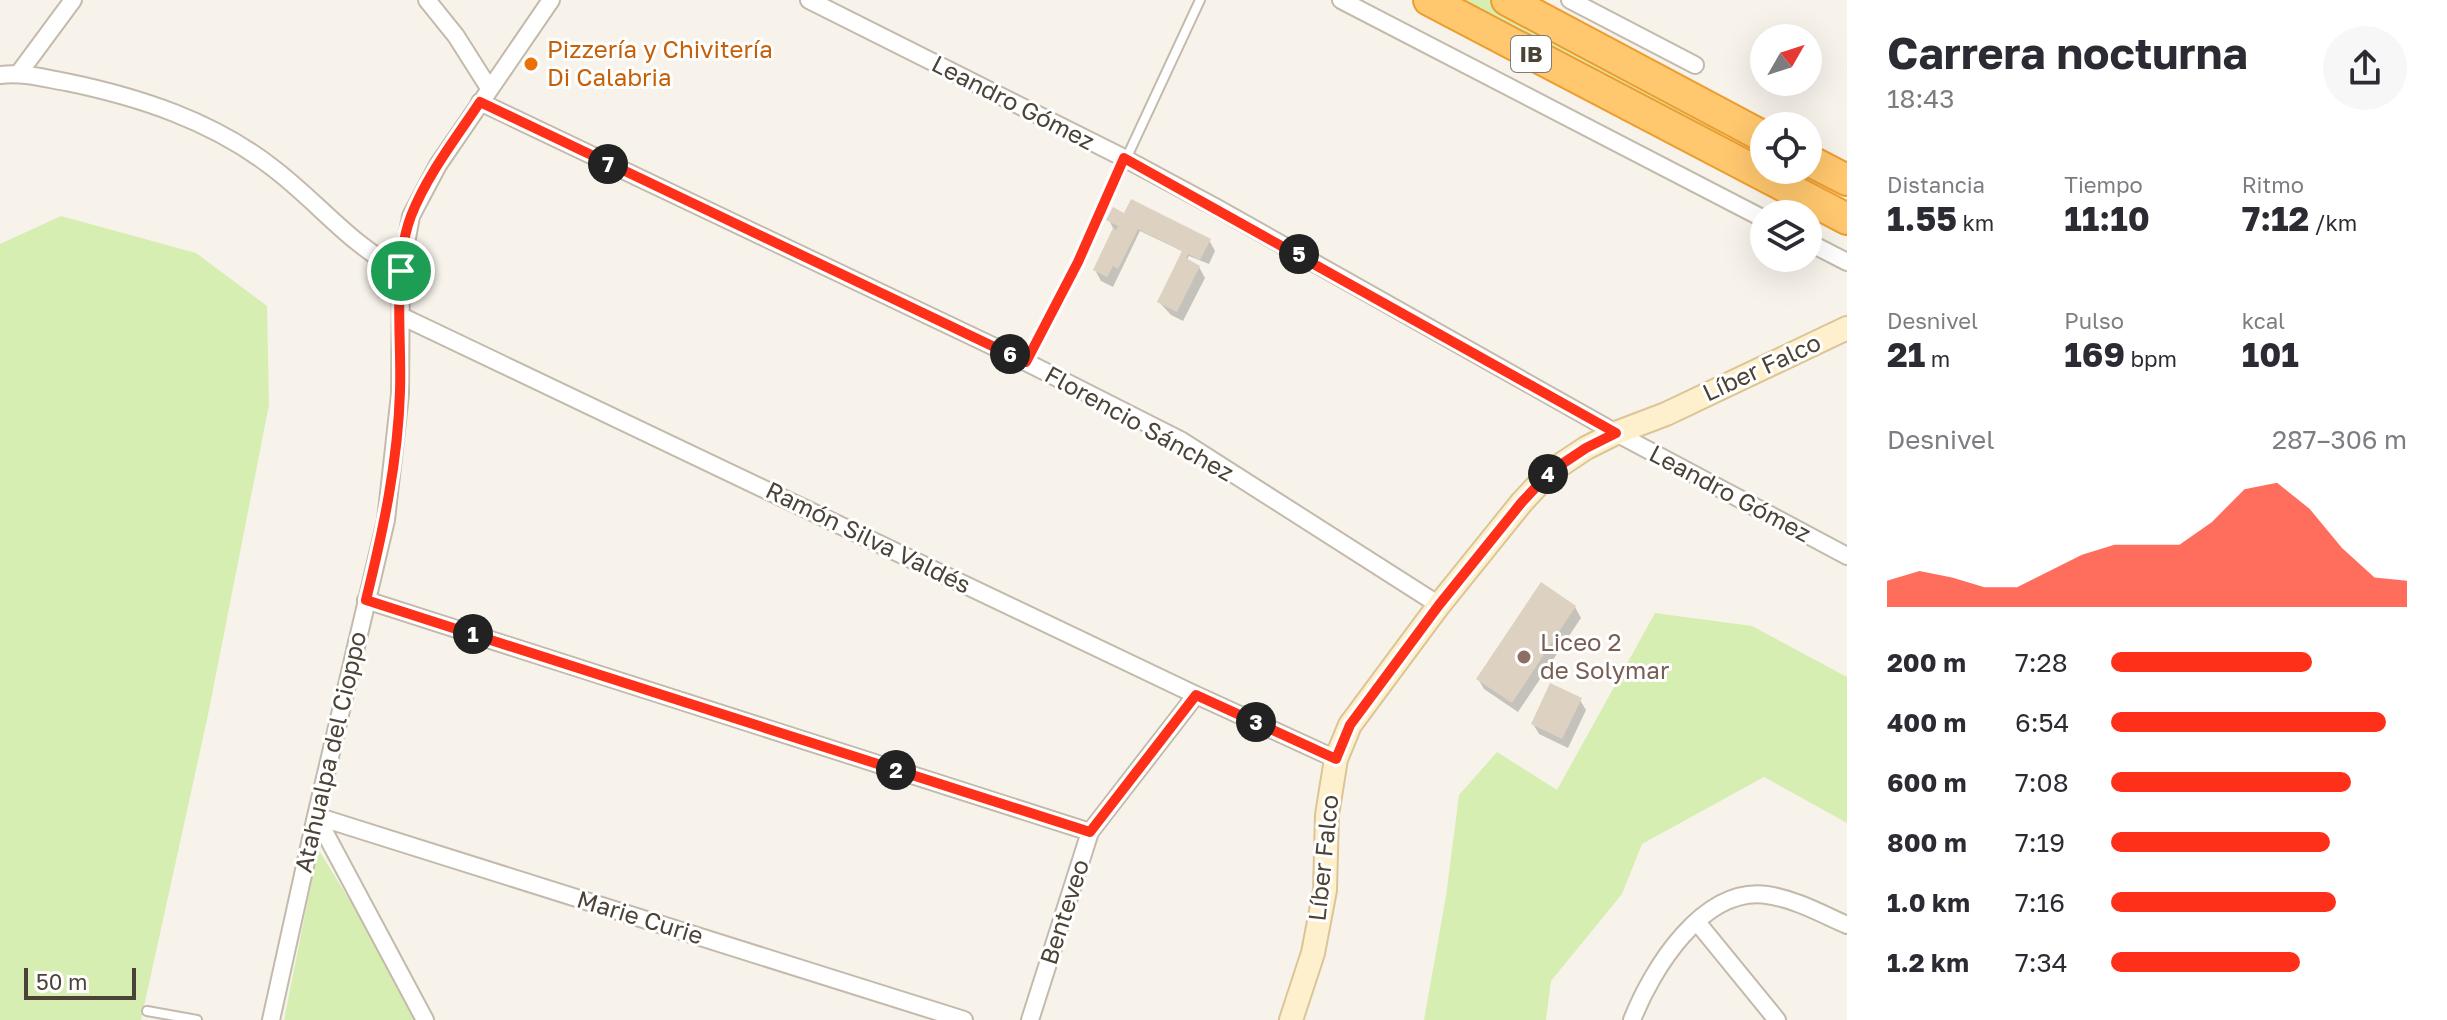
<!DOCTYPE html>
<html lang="es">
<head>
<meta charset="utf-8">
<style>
	:root { --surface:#fff; --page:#f7f7f7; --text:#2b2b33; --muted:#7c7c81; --accent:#ff301a }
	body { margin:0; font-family:"Golos Text",sans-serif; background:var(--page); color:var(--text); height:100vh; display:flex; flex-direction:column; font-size:30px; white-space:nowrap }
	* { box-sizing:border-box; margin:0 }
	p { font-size:26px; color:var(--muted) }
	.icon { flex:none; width:44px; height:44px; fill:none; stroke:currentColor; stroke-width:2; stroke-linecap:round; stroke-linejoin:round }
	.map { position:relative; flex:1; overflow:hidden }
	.drawer { display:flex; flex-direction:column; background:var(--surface); width:600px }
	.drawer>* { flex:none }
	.needle { width:52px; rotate:51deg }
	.controls { position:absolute; left:1750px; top:24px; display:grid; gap:16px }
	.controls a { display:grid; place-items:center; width:72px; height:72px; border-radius:50%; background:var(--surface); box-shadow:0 8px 32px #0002; font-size:40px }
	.scale { position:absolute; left:24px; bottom:20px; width:112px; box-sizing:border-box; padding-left:8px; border:4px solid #4c4337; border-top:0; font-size:22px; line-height:28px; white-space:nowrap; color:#4c4337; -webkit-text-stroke:6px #fff; paint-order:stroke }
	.pin { position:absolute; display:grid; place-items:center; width:68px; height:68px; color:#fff; margin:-34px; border:4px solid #fff; border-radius:50%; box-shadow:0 2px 8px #0007 }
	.km { position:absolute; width:40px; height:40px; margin:-20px; border-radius:50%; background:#222; color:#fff; font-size:22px; line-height:40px; text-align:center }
	.round { display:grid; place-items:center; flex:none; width:84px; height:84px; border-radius:42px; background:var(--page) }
	.summary { display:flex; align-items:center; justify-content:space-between; height:136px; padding:0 40px }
	h1 { font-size:44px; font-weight:700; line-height:60px }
	.stats { display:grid; grid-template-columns:repeat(3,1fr); gap:12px; height:136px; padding:8px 40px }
	.stats div { display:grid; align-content:center }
	.stats b { font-size:34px; font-weight:700 }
	.stats small { font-size:22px; font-weight:400 }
	.stats p { font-size:22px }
	.chart { height:224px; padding:16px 40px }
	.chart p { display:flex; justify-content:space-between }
	.chart svg { width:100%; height:144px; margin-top:8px; fill:var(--accent); opacity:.7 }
	ul { padding:0 40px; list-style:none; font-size:26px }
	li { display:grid; grid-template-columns:128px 96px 1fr; align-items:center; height:60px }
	li i { height:20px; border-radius:10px; background:var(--accent) }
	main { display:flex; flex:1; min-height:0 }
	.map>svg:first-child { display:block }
</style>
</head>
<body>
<main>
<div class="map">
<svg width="1847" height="1020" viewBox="0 0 1847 1020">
	<rect width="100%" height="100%" fill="#f7f3eb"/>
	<!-- green -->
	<path fill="#d6eeb1" d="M1450,0h39l275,145v11l-33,-18 -102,-43z
		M61,216l135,37 71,53 2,99 -61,310 -67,305h-141v-776z
		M1655,613l97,13 95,51v146l-83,-46 -122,67 -20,50 -71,87 -5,39h-122l22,-124 13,-101 38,-43 60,38z
		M318,849l47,76 51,95h-132z"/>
	<!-- shadow -->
	<path fill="#0003" d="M528,58l11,7 -4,8 -10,-6z
		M1125,215l84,25 6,11 -6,13 -20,-8 -3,5 13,6 6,11 -22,43 -12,-6 -12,-13 25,-50 -44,-21 -27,56 -12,-6 -6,-11 19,-40 -5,-10z
		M1575,607l6,11 -63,94 -34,-23 -6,-10z
		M1580,700l6,10 -18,38 -29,-14 -6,-10z"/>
	<!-- building -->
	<path fill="#ddd1c2" d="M1131,199l80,40 -11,21 -12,-6 -2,4 14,8 -23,46 -20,-10 25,-51 -44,-22 -20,40 -5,-3 -6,11 -14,-7 20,-42 3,2 2,-4 -12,-6 7,-13 11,6z
		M1541,582l35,24 -64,97 -36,-24z
		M1550,683l32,15 -20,41 -31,-15z"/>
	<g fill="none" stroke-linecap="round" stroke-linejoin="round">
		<!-- lane casing -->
		<g stroke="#c4baac" stroke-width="12">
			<path id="lane" d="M1078,262l122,-262
				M147,1011l50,9"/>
		</g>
		<!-- street casing -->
		<g stroke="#c4baac" stroke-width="20">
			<path id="street" d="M427,0l29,36 33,52
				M809,0l315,158 93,50 399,225 231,123
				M1341,0l423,219
				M1570,0l125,65
				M19,73l54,-73
				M0,75c23,-3 43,3 66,7 73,15 147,39 207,86 46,35 76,76 128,103
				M480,102l546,260 156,79 257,164
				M1808,242l39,20
				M401,316l795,379 140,64
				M366,600l724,232
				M316,816l648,204
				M316,816l109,204
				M1697,922l80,98
				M271,1020l45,-204 70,-296 14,-126 1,-123 10,-55 27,-51 113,-165
				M1030,1020l60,-188 106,-137
				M1632,1020c20,-51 71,-134 135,-125 28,4 55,19 80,30"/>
		</g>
		<!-- secondary casing -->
		<g stroke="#dbc597" stroke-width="26">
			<path id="secondary" d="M1291,1020l22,-67 12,-63 2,-75 9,-56 14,-34 89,-120 83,-103 28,-30 36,-24 30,-15 50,-19 181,-86"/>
		</g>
		<!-- highway casing -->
		<g stroke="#ed9d2e" stroke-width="34">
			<path id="highway" d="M1429,0l418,219
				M1507,0l257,137
				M1808,160l39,20"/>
		</g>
		<!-- path -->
		<path stroke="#c7b59c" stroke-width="3" stroke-dasharray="4 4" stroke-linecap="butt" d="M1034,348l39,-75"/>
		<!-- lane -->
		<use href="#lane" stroke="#fff" stroke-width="8"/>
		<!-- street -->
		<use href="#street" stroke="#fff" stroke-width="16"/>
		<!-- secondary -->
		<use href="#secondary" stroke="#fff0cd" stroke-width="22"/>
		<!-- highway -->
		<use href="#highway" stroke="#ffc76e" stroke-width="30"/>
	</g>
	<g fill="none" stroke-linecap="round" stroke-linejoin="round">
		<!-- route casing -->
		<g stroke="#fff" stroke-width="16">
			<path id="route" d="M480,102l546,260 52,-100 46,-104 492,275 -30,15 -36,24 -28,30 -83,103 -89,120 -14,34 -140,-64 -106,137 -724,-232c17,-69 32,-138 34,-209 2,-53 -8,-125 11,-175 16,-41 45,-78 69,-114z"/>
		</g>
		<!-- route -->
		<use href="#route" stroke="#ff301a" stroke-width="10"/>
	</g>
	<!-- markers -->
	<circle fill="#e8710a" stroke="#fff" stroke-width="3" cx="531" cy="64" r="8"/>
	<circle fill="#8d6e63" stroke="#fff" stroke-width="3" cx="1524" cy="657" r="8"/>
	<g text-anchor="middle" stroke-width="6" stroke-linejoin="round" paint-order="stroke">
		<!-- shield labels -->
		<rect fill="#fff" stroke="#827b73" stroke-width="2" x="1511" y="36" width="40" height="36" rx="6"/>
		<g font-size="22" font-weight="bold" fill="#4c4337">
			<text x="1531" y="62">IB</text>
		</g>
		<!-- food labels -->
		<g font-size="24" fill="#c56008" stroke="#fff" text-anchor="start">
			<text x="547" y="58">Pizzería y Chivitería<tspan x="547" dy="28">Di Calabria</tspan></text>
		</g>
		<!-- street labels -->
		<g font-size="24" fill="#4c4337" stroke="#fff">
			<text transform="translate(1013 103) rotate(27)" y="8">Leandro Gómez</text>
			<text transform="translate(1762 368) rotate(-25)" y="8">Líber Falco</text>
			<text transform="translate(1139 424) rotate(29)" y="8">Florencio Sánchez</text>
			<text transform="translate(1730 494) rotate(28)" y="8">Leandro Gómez</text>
			<text transform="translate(868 538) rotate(26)" y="8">Ramón Silva Valdés</text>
			<text transform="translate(331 752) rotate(-77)" y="8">Atahualpa del Cioppo</text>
			<text transform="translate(1324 858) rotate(-84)" y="8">Líber Falco</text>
			<text transform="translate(1065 912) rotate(-72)" y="8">Benteveo</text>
			<text transform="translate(640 918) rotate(17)" y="8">Marie Curie</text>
		</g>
		<!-- education labels -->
		<g font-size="24" fill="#785e54" stroke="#fff" text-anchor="start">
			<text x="1540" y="651">Liceo 2<tspan x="1540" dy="28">de Solymar</tspan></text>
		</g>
	</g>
</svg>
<div class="controls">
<a><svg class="needle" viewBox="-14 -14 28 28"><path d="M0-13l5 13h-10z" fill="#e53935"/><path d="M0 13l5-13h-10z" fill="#7c7c81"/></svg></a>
<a><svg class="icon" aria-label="locate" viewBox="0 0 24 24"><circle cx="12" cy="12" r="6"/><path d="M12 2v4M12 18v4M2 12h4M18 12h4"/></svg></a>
<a><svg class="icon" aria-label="layers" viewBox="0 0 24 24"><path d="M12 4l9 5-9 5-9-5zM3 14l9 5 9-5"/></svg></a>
</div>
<div class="scale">50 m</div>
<div class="pin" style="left:401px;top:271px;background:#1e9e55"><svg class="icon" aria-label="arrive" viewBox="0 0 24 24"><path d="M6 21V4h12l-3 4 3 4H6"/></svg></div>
<b class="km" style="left:473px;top:634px">1</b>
<b class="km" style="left:896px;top:770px">2</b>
<b class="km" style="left:1256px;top:722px">3</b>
<b class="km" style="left:1548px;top:474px">4</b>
<b class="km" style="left:1299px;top:254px">5</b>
<b class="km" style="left:1010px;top:354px">6</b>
<b class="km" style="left:608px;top:164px">7</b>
</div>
<section class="drawer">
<div class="summary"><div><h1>Carrera nocturna</h1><p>18:43</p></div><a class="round"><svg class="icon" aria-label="share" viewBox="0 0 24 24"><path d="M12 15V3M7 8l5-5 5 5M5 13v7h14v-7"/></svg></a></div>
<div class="stats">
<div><p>Distancia</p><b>1.55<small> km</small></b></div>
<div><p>Tiempo</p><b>11:10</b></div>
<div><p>Ritmo</p><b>7:12<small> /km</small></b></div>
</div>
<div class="stats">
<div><p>Desnivel</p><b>21<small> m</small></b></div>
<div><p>Pulso</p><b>169<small> bpm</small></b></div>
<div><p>kcal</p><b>101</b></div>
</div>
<div class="chart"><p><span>Desnivel</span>287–306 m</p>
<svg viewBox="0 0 160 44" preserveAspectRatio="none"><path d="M0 44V36L10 33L20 35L30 38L40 38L50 33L60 28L70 25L80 25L90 25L100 18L110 8L120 6L130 14L140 26L150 35L160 36V44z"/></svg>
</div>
<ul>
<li><b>200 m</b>7:28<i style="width:68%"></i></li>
<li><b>400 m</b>6:54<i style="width:93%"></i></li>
<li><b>600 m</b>7:08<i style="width:81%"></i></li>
<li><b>800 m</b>7:19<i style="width:74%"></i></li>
<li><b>1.0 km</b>7:16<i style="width:76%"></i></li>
<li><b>1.2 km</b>7:34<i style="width:64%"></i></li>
</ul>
</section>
</main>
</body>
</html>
